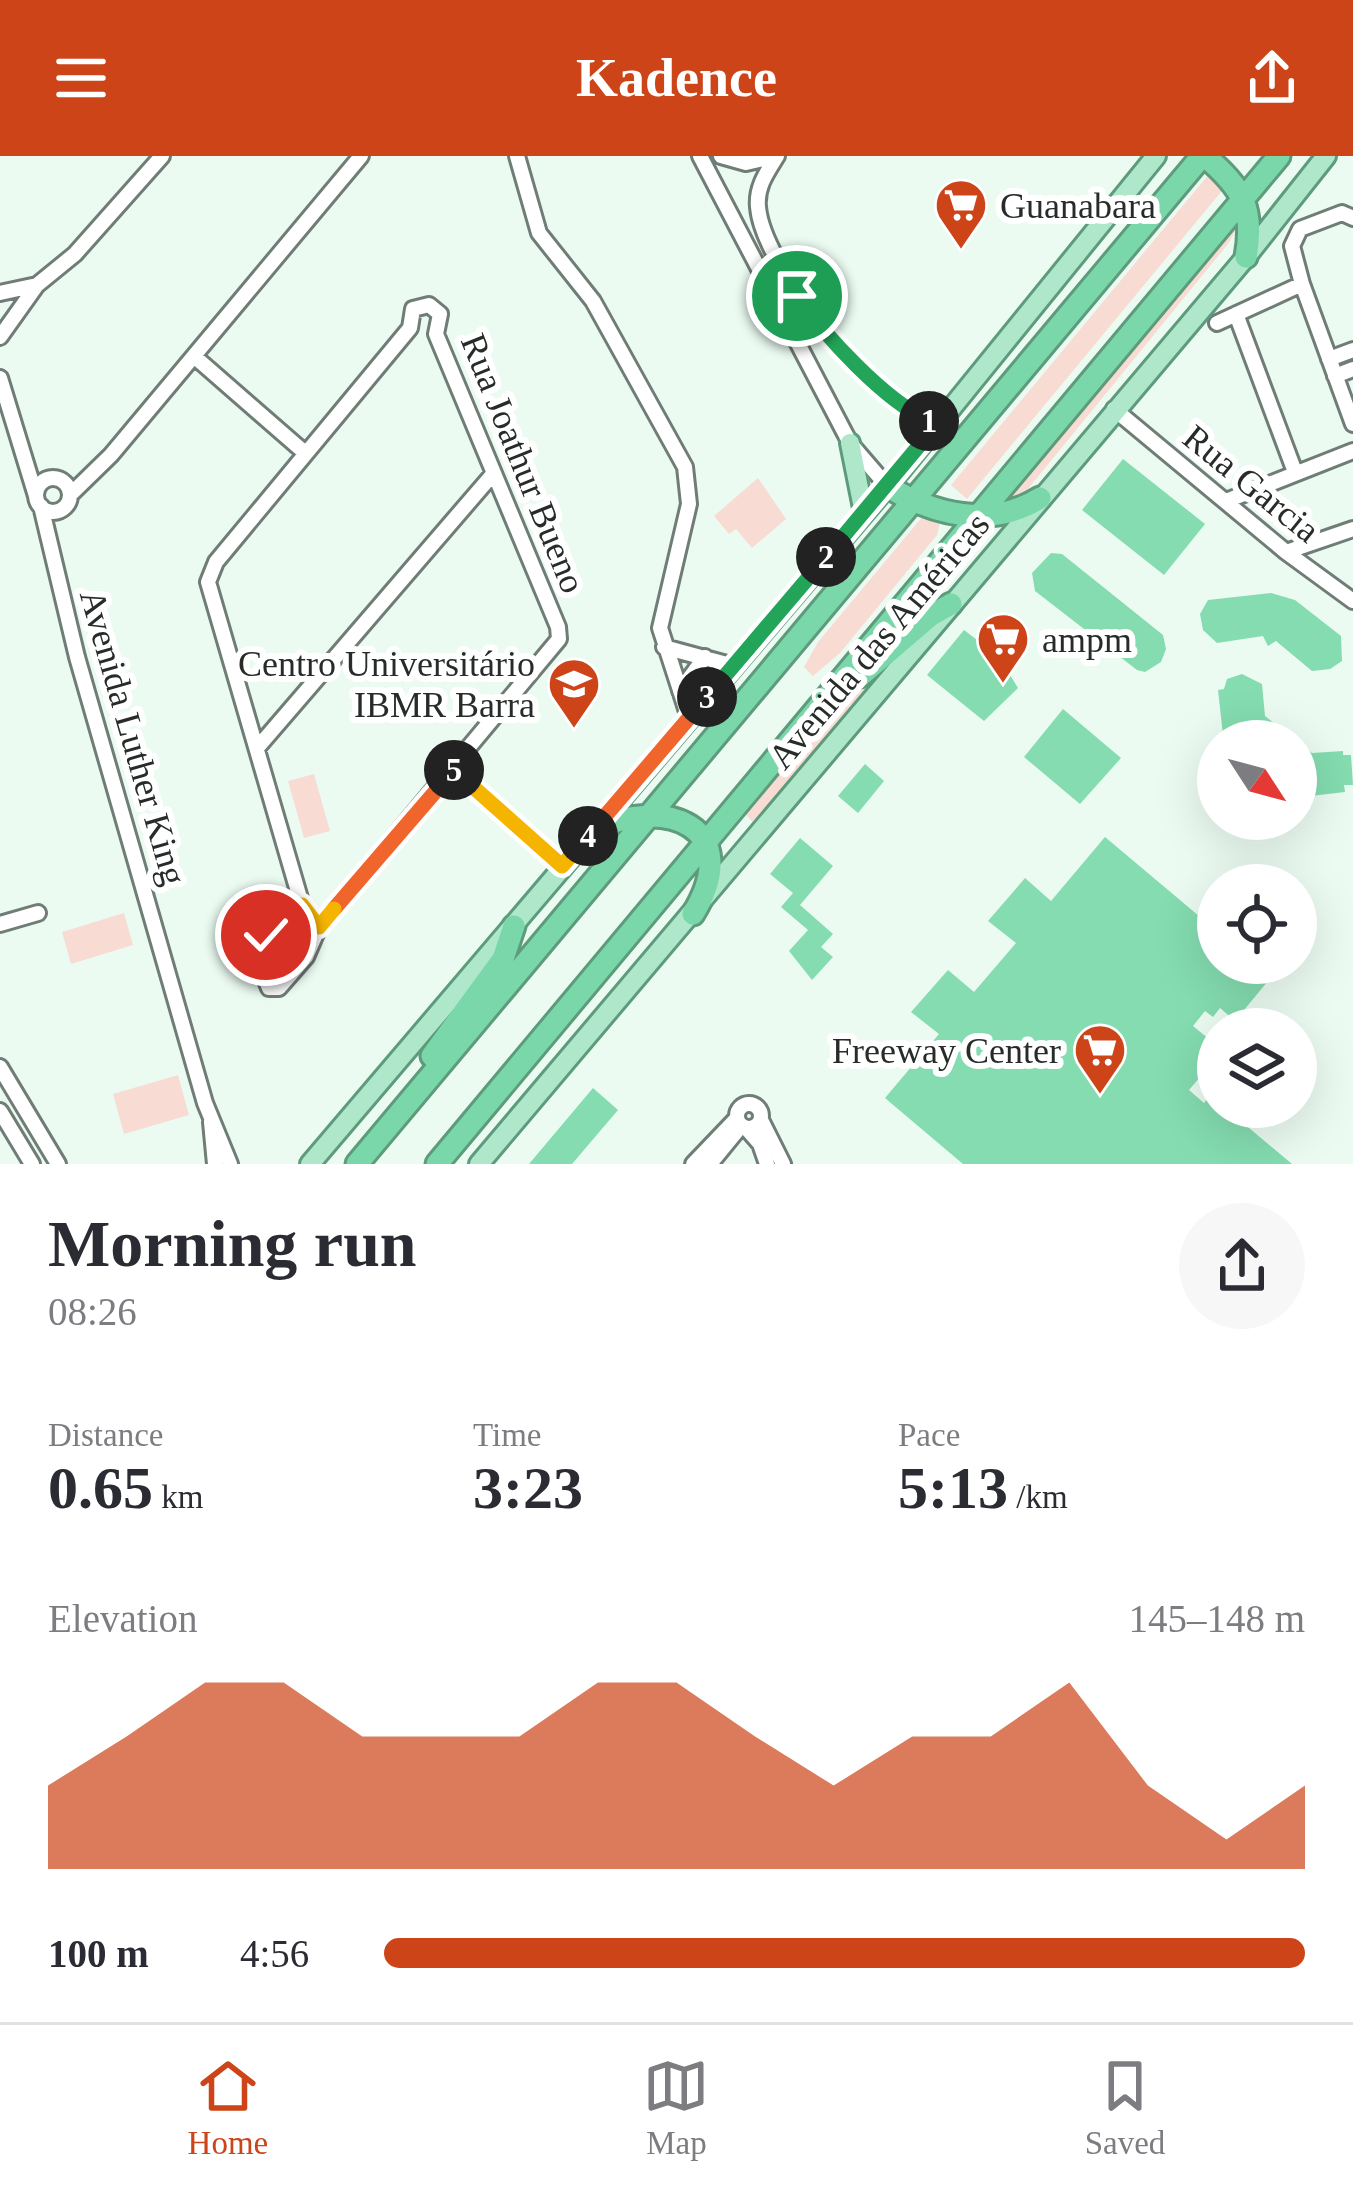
<!DOCTYPE html>
<html lang="en">
<head>
<meta charset="utf-8">
<style>
	:root { --surface:#fff; --page:#f7f7f7; --text:#2b2b33; --muted:#7c7c81; --line:#e1e1e2; --accent:#cc4417 }
	body { margin:0; font-family:Georgia,serif; background:var(--page); color:var(--text); height:100vh; display:flex; flex-direction:column; font-size:45px; white-space:nowrap }
	* { box-sizing:border-box; margin:0 }
	p { font-size:39px; color:var(--muted) }
	.icon { flex:none; width:66px; height:66px; fill:none; stroke:currentColor; stroke-width:2; stroke-linecap:round; stroke-linejoin:round }
	.map { position:relative; height:1008px; overflow:hidden }
	.panel { display:flex; flex-direction:column; background:var(--surface); flex:1 }
	.panel>* { flex:none }
	.needle { width:78px; rotate:126deg }
	.controls { position:absolute; left:1197px; top:564px; display:grid; gap:24px }
	.controls a { display:grid; place-items:center; width:120px; height:120px; border-radius:50%; background:var(--surface); box-shadow:0 12px 48px #0002; font-size:60px }
	.pin { position:absolute; display:grid; place-items:center; width:102px; height:102px; color:#fff; margin:-51px; border:6px solid #fff; border-radius:50%; box-shadow:0 3px 12px #0007 }
	.km { position:absolute; width:60px; height:60px; margin:-30px; border-radius:50%; background:#222; color:#fff; font-size:33px; line-height:60px; text-align:center }
	.round { display:grid; place-items:center; flex:none; width:126px; height:126px; border-radius:63px; background:var(--page) }
	.summary { display:flex; align-items:center; justify-content:space-between; height:204px; padding:0 48px }
	h1 { font-size:66px; font-weight:700; line-height:90px }
	.stats { display:grid; grid-template-columns:repeat(3,1fr); gap:18px; height:204px; padding:12px 48px }
	.stats div { display:grid; align-content:center }
	.stats b { font-size:60px; font-weight:700 }
	.stats small { font-size:33px; font-weight:400 }
	.stats p { font-size:33px }
	.chart { height:336px; padding:24px 48px }
	.chart p { display:flex; justify-content:space-between }
	.chart svg { width:100%; height:216px; margin-top:12px; fill:var(--accent); opacity:.7 }
	ul { padding:0 48px; list-style:none; font-size:39px }
	li { display:grid; grid-template-columns:192px 144px 1fr; align-items:center; height:90px }
	li i { height:30px; border-radius:15px; background:var(--accent) }
	header { display:flex; justify-content:space-between; align-items:center; height:156px; padding:0 48px; background:var(--accent); color:#fff; font-size:54px; font-weight:700 }
	.tabs { display:flex; justify-content:space-around; align-items:center; height:168px; border-top:3px solid var(--line); background:var(--surface); font-size:33px; color:var(--muted) }
	.tabs a { display:grid; justify-items:center; gap:6px }
	.tabs .active { color:var(--accent) }
	.map>svg:first-child { display:block }
</style>
</head>
<body>
<header><svg class="icon" aria-label="menu" viewBox="0 0 24 24"><path d="M4 6h16M4 12h16M4 18h16"/></svg>Kadence<svg class="icon" aria-label="share" viewBox="0 0 24 24"><path d="M12 15V3M7 8l5-5 5 5M5 13v7h14v-7"/></svg></header>
<div class="map">
<svg width="1353" height="1008" viewBox="0 0 1353 1008">
	<rect width="100%" height="100%" fill="#ebfbf2"/>
	<!-- green -->
	<path fill="#f8dcd4" d="M1209,18l17,12 -259,313 -16,-14z
		M1231,67l7,4 -10,17 -200,245 -31,17z
		M758,322l28,41 -34,29 -16,-19 -7,5 -15,-18z
		M923,360l18,3 -4,16 -97,118 -27,23 -9,-9 14,-25z
		M905,490l-151,177 -12,-12 126,-139z
		M314,618l16,57 -26,7 -16,-57z
		M124,757l9,32 -62,19 -9,-32z
		M178,919l11,40 -65,19 -11,-40z"/>
	<!-- building -->
	<path fill="#84dcb0" d="M1123,303l82,65 -41,51 -82,-65z
		M1051,397l11,1 101,81 3,14 -5,13 -16,10 -8,-2 -102,-79 -3,-18z
		M1271,437l24,7 46,36 1,25 -12,8 -18,2 -36,-30 -8,5 -5,-10 -46,7 -14,-13 -3,-16 8,-14z
		M964,474l51,39 -5,6 8,13 -34,33 -57,-46z
		M1242,518l20,10 3,32 47,37 31,-2v4h8l2,30h-9l1,7 -43,5 -6,-5v-51h-65l-8,-6 -5,-45 6,-1 3,-10z
		M1063,553l58,49 -41,46 -56,-47z
		M865,608l19,17 -26,32 -20,-17z
		M1105,681l113,95v31h29l21,18 -33,40 -15,-13 -7,9 -8,-6 -12,15 22,18 -7,14 5,4 -24,28 15,13 6,-8 8,12h6l68,57h-329l-78,-66 54,-64 -28,-22 37,-42 26,22 42,-49 -28,-22 37,-43 26,23z
		M800,682l33,28 -33,39 33,29 -12,13 12,10 -21,23 -23,-29 19,-21 -27,-23 12,-14 -23,-19z
		M593,932l25,22 -46,54h-43z"/>
	<g fill="none" stroke-linecap="round" stroke-linejoin="round">
		<!-- minor casing -->
		<g stroke="#707d76" stroke-width="20">
			<path id="minor" d="M517,0l22,77 54,68 92,166 4,37 -29,124 29,90
				M700,0l150,287 37,43
				M721,0l25,7 31,-7
				M777,0c-10,16 -21,31 -19,51 5,61 121,203 180,216
				M1302,128l-10,-38 8,-17 42,-16 11,5
				M0,137l37,-8
				M1236,158l59,158
				M1217,167l85,-39 51,140
				M0,181l37,-52 38,-31 87,-98
				M195,201l109,95
				M1329,203l24,-9
				M1335,220l18,-7
				M0,222l36,118
				M1114,253l172,143 67,49
				M36 339a17 17 0 1 1 34 0a17 17 0 1 1-34 0Z
				M70,339l41,-40 250,-299
				M1226,345l127,-50
				M41,350l36,151 128,446 25,61
				M1286,396l67,-23
				M664,491l70,19
				M680,535l25,-34
				M258,591l235,-273
				M454,614l109,96
				M302,749l-8,16 -37,22 -2,11 14,34h10l27,-31 13,-30 240,-288 -1,-12 -122,-293 4,-20 -11,-9 -16,4 -3,19 -194,234 -8,20 94,323 17,22
				M0,768l38,-11
				M0,911l58,97
				M737 960a12 12 0 1 1 24 0a12 12 0 1 1-24 0Z
				M0,955l32,53
				M761,964l22,44
				M211,966l4,42
				M746,972l14,16 7,20
				M693,1008l44,-46
				M710,1008l31,-38"/>
		</g>
		<!-- major casing -->
		<g stroke="#5d9b7c" stroke-width="24">
			<path id="major" d="M850,287l14,70
				M310,1008l592,-695 254,-313
				M479,1008l767,-907 80,-101"/>
		</g>
		<!-- highway casing -->
		<g stroke="#5d9b7c" stroke-width="27">
			<path id="highway" d="M1205,0c37,32 50,52 41,101
				M887,330c46,29 104,43 153,12
				M860,520l70,-60 21,-12
				M592,675c73,-37 154,-4 101,83
				M432,900l71,-97 11,-33
				M357,1008l845,-1008
				M437,1008l842,-1008"/>
		</g>
		<!-- minor -->
		<use href="#minor" stroke="#fff" stroke-width="14"/>
		<!-- major -->
		<use href="#major" stroke="#afe7cb" stroke-width="18"/>
		<!-- highway -->
		<use href="#highway" stroke="#7ad7a9" stroke-width="21"/>
	</g>
	<g fill="none" stroke-linecap="round" stroke-linejoin="round">
		<!-- split-1 casing -->
		<g stroke="#fff" stroke-width="24">
			<path id="split-1" d="M797,140c28,40 87,104 132,125"/>
		</g>
		<!-- split-2 casing -->
		<g stroke="#fff" stroke-width="24">
			<path id="split-2" d="M826,401l112,-134 -9,-2"/>
		</g>
		<!-- split-3 casing -->
		<g stroke="#fff" stroke-width="24">
			<path id="split-3" d="M707,541l119,-140"/>
		</g>
		<!-- split-4 casing -->
		<g stroke="#fff" stroke-width="24">
			<path id="split-4" d="M588,680l119,-139"/>
		</g>
		<!-- split-5 casing -->
		<g stroke="#fff" stroke-width="24">
			<path id="split-5" d="M454,614l108,96 26,-30"/>
		</g>
		<!-- split-6 casing -->
		<g stroke="#fff" stroke-width="24">
			<path id="split-6" d="M334,753l120,-139"/>
		</g>
		<!-- split-7 casing -->
		<g stroke="#fff" stroke-width="24">
			<path id="split-7" d="M266,779l28,-14 8,-16 17,22 15,-18"/>
		</g>
		<!-- split-1 -->
		<use href="#split-1" stroke="#22a559" stroke-width="15"/>
		<!-- split-2 -->
		<use href="#split-2" stroke="#22a559" stroke-width="15"/>
		<!-- split-3 -->
		<use href="#split-3" stroke="#22a559" stroke-width="15"/>
		<!-- split-4 -->
		<use href="#split-4" stroke="#f0652b" stroke-width="15"/>
		<!-- split-5 -->
		<use href="#split-5" stroke="#f5b400" stroke-width="15"/>
		<!-- split-6 -->
		<use href="#split-6" stroke="#f0652b" stroke-width="15"/>
		<!-- split-7 -->
		<use href="#split-7" stroke="#f5b400" stroke-width="15"/>
	</g>
	<!-- icons -->
	<defs>
		<g id="supermarket-pin" transform="scale(2.7)"><path d="M0 17L-7.5 6A9.5 9.5 0 1 1 7.5 6Z" fill="#cc4417" stroke="#fff"/><path d="M-6-5.5h2.5l.6 2H6L4.5 2H-2.5L-4.4-4H-6ZM-1.5 3.2a1.3 1.3 0 1 0 .1 0ZM3 3.2a1.3 1.3 0 1 0 .1 0Z" fill="#fff"/></g>
		<g id="university-pin" transform="scale(2.7)"><path d="M0 17L-7.5 6A9.5 9.5 0 1 1 7.5 6Z" fill="#cc4417" stroke="#fff"/><path d="M0-5L7-2L0 1L-7-2ZM-4 1L0 2.5L4 1V4Q0 6-4 4Z" fill="#fff"/></g>
	</defs>
	<g fill-rule="evenodd">
		<use href="#supermarket-pin" x="961" y="49"/>
		<use href="#supermarket-pin" x="1003" y="483"/>
		<use href="#university-pin" x="574" y="528"/>
		<use href="#supermarket-pin" x="1100" y="894"/>
	</g>
	<g text-anchor="middle" stroke-width="12" stroke-linejoin="round" paint-order="stroke">
		<!-- poi labels -->
		<g font-size="36" fill="#272c29" stroke="#fff" text-anchor="start">
			<text x="1000" y="62">Guanabara</text>
			<text x="1042" y="496">ampm</text>
			<text x="535" y="520" text-anchor="end">Centro Universitário<tspan x="535" dy="41">IBMR Barra</tspan></text>
			<text x="1061" y="907" text-anchor="end">Freeway Center</text>
		</g>
		<!-- street labels -->
		<g font-size="36" fill="#272c29" stroke="#fff">
			<text transform="translate(524 307) rotate(68)" y="13">Rua Joathur Bueno</text>
			<text transform="translate(1252 327) rotate(39)" y="13">Rua Garcia</text>
			<text transform="translate(878 484) rotate(-50)" y="13">Avenida das Américas</text>
			<text transform="translate(134 581) rotate(74)" y="13">Avenida Luther King</text>
		</g>
	</g>
</svg>
<div class="controls">
<a><svg class="needle" viewBox="-14 -14 28 28"><path d="M0-13l5 13h-10z" fill="#e53935"/><path d="M0 13l5-13h-10z" fill="#7c7c81"/></svg></a>
<a><svg class="icon" aria-label="locate" viewBox="0 0 24 24"><circle cx="12" cy="12" r="6"/><path d="M12 2v4M12 18v4M2 12h4M18 12h4"/></svg></a>
<a><svg class="icon" aria-label="layers" viewBox="0 0 24 24"><path d="M12 4l9 5-9 5-9-5zM3 14l9 5 9-5"/></svg></a>
</div>
<div class="pin" style="left:797px;top:140px;background:#1e9e55"><svg class="icon" aria-label="arrive" viewBox="0 0 24 24"><path d="M6 21V4h12l-3 4 3 4H6"/></svg></div>
<div class="pin" style="left:266px;top:779px;background:#d93025"><svg class="icon" aria-label="check" viewBox="0 0 24 24"><path d="M5 12l5 5 9-10"/></svg></div>
<b class="km" style="left:929px;top:265px">1</b>
<b class="km" style="left:826px;top:401px">2</b>
<b class="km" style="left:707px;top:541px">3</b>
<b class="km" style="left:588px;top:680px">4</b>
<b class="km" style="left:454px;top:614px">5</b>
</div>
<section class="panel">
<div class="summary"><div><h1>Morning run</h1><p>08:26</p></div><a class="round"><svg class="icon" aria-label="share" viewBox="0 0 24 24"><path d="M12 15V3M7 8l5-5 5 5M5 13v7h14v-7"/></svg></a></div>
<div class="stats">
<div><p>Distance</p><b>0.65<small> km</small></b></div>
<div><p>Time</p><b>3:23</b></div>
<div><p>Pace</p><b>5:13<small> /km</small></b></div>
</div>
<div class="chart"><p><span>Elevation</span>145–148 m</p>
<svg viewBox="0 0 160 44" preserveAspectRatio="none"><path d="M0 44V27L10 17L20 6L30 6L40 17L50 17L60 17L70 6L80 6L90 17L100 27L110 17L120 17L130 6L140 27L150 38L160 27V44z"/></svg>
</div>
<ul>
<li><b>100 m</b>4:56<i style="width:100%"></i></li>
</ul>
</section>
<nav class="tabs">
<a class="active"><svg class="icon" aria-label="home" viewBox="0 0 24 24"><path d="M3 11l9-7 9 7M6 9v11h12V9"/></svg>Home</a>
<a><svg class="icon" aria-label="map" viewBox="0 0 24 24"><path d="M3 6l6-2 6 2 6-2v14l-6 2-6-2-6 2zM9 4v14M15 6v14"/></svg>Map</a>
<a><svg class="icon" aria-label="saved" viewBox="0 0 24 24"><path d="M7 4h10v16l-5-4-5 4z"/></svg>Saved</a>
</nav>
</body>
</html>
